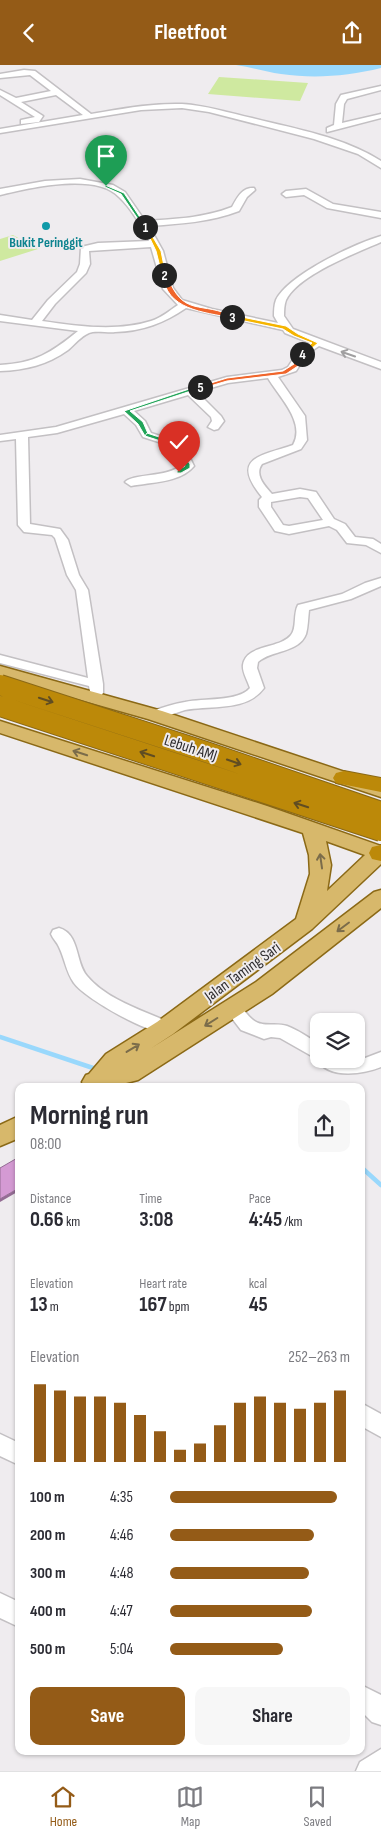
<!DOCTYPE html>
<html lang="en">
<head>
<meta charset="utf-8">
<style>
	:root { --surface:#fff; --page:#f7f7f7; --text:#2b2b33; --muted:#7c7c81; --line:#e1e1e2; --accent:#945b17 }
	body { margin:0; font-family:"Sofia Sans Condensed",sans-serif; background:var(--page); color:var(--text); height:100vh; display:flex; flex-direction:column; font-size:19px; white-space:nowrap }
	* { box-sizing:border-box; margin:0 }
	p { font-size:16px; color:var(--muted) }
	.icon { flex:none; width:28px; height:28px; fill:none; stroke:currentColor; stroke-width:2; stroke-linecap:round; stroke-linejoin:round }
	.map { position:relative; flex:1; overflow:hidden }
	.sheet { position:absolute; left:15px; top:1018px; width:350px; height:672px; display:flex; flex-direction:column; background:var(--surface); border-radius:10px; box-shadow:0 1px 4px #0004 }
	.sheet>* { flex:none }
	.tools { position:absolute; left:310px; top:948px; display:grid; gap:10px }
	.tools a { display:grid; place-items:center; width:55px; height:55px; border-radius:10px; background:var(--surface); box-shadow:0 1px 4px #0004; font-size:25px }
	.pin { position:absolute; display:grid; place-items:center; width:42px; height:42px; color:#fff; margin:-51px -21px; border-radius:50% 50% 50% 0; rotate:-45deg; box-shadow:0 0 5px #0007 }
	.pin .icon { rotate:45deg }
	.km { position:absolute; width:25px; height:25px; margin:-12px; border-radius:50%; background:#222; color:#fff; font-size:14px; line-height:25px; text-align:center }
	.round { display:grid; place-items:center; flex:none; width:52px; height:52px; border-radius:10px; background:var(--page) }
	.headline { display:flex; align-items:center; justify-content:space-between; height:85px; padding:0 15px }
	h1 { font-size:28px; font-weight:700; line-height:38px }
	.metrics { display:grid; grid-template-columns:repeat(3,1fr); gap:8px; height:85px; padding:5px 15px }
	.metrics div { display:grid; align-content:center }
	.metrics b { font-size:21px; font-weight:700 }
	.metrics small { font-size:14px; font-weight:400 }
	.metrics p { font-size:14px }
	.chart { height:140px; padding:10px 15px }
	.chart p { display:flex; justify-content:space-between }
	.chart svg { width:100%; height:90px; margin-top:5px; stroke:var(--accent); stroke-width:6 }
	.action { display:flex; gap:10px; margin-top:auto; padding:10px 15px }
	.action a { flex:1; height:58px; border-radius:10px; background:var(--accent); color:#fff; font-size:20px; font-weight:700; line-height:58px; text-align:center }
	.action a+a { background:var(--page); color:var(--text) }
	ul { padding:0 15px; list-style:none; font-size:16px }
	li { display:grid; grid-template-columns:80px 60px 1fr; align-items:center; height:38px }
	li i { height:12px; border-radius:6px; background:var(--accent) }
	header { display:flex; justify-content:space-between; align-items:center; height:65px; padding:0 15px; background:var(--accent); color:#fff; font-size:22px; font-weight:700 }
	.dock { display:flex; justify-content:space-around; align-items:center; height:70px; border-top:1px solid var(--line); background:var(--surface); font-size:14px; color:var(--muted) }
	.dock a { display:grid; justify-items:center; gap:2px }
	.dock .selected { color:var(--accent) }
	.map>svg:first-child { display:block }
</style>
</head>
<body>
<header><svg class="icon" aria-label="back" viewBox="0 0 24 24"><path d="M15 5l-7 7 7 7"/></svg>Fleetfoot<svg class="icon" aria-label="share" viewBox="0 0 24 24"><path d="M12 15V3M7 8l5-5 5 5M5 13v7h14v-7"/></svg></header>
<div class="map">
<svg width="381" height="1706" viewBox="0 0 381 1706">
	<rect width="100%" height="100%" fill="#efecef"/>
	<!-- green -->
	<path fill="#cfe9a0" d="M219,12l89,6 -8,18 -92,-7z
		M13,170l25,14 -38,12v-22z"/>
	<!-- water -->
	<path fill="#99d8fc" d="M236,0h145v3c-33,8 -66,11 -100,6 -15,-2 -30,-7 -45,-9z"/>
	<g fill="none" stroke-linecap="round" stroke-linejoin="round">
		<!-- stream -->
		<path stroke="#99d8fc" stroke-width="4.5" d="M0,972l93,31
			M361,1102l20,18"/>
		<!-- minor casing -->
		<g stroke="#c3c0c3" stroke-width="3">
			<path id="minor" d="M24,5l11,1 56,43c30,-5 60,-11 91,-10 23,1 47,9 70,14 44,11 91,19 129,43v7l-23,-14 -44,-15 -105,-27 -27,-4 -41,2 -141,23v-4l83,-14 -27,-20 -35,7 22,14 -4,6 -18,2v-4l14,-3 -35,-22v-5l16,8 35,-7 -21,-16 -30,3v-4z
				M381,21v4l-34,9 -3,5 -2,19 39,-9v4l-54,14v-4l7,-3 2,-21 5,-9z
				M80,114l33,6 12,7 20,29c30,-2 59,-3 87,-14 5,-9 10,-20 22,-19l1,2 -8,7 -8,14c-29,11 -59,13 -90,15l14,25 10,37 9,12 30,9 66,14 -4,-7c0,-5 0,-11 2,-16 12,-25 78,-56 105,-64v6c-25,11 -83,33 -95,58 -2,5 -2,11 -2,16l9,13 88,33v7l-62,-23 -12,8 -11,17 -18,6 27,39 2,24 -6,9 -39,15c-8,11 3,22 10,30l28,-5 16,3 18,27 11,5 10,13 18,2 8,5v9l-15,-8 -19,-2 -10,-13 -8,-4 -40,8 -14,-3 -16,-24v-7l3,-3c-32,-39 -2,-41 31,-52 13,-23 -14,-48 -25,-67l-40,5 -31,9 24,24 3,5 -6,8 -4,1 -6,-3 4,-6 -1,-4 -23,-22 -54,16 11,10 6,12c22,7 33,10 43,33 -14,17 -43,16 -63,20l-6,-4c9,-9 41,-4 57,-17l-14,-20 -25,-8 -7,-12 -12,-11 -67,19 -29,4 2,87 30,5 8,11 11,35 9,15 15,94v9l-2,3h-10l-2,-10 -89,-23v-8l88,23 -12,-88 -9,-15 -12,-37 -3,-3 -28,-3 -6,-7 -2,-86 -16,2v-6l56,-8 171,-50 55,-7 6,-3 11,-17 11,-7 -25,-10 -2,-3 -97,-22c-22,15 -43,23 -71,24 -7,1 -20,-2 -26,1 -8,3 -15,12 -21,17 -21,15 -42,20 -68,21v-6c35,-2 51,-12 78,-34l-78,-10v-6l32,5 16,-20 29,-28 3,-8 1,-17 17,-4 51,-2c-6,-13 -19,-34 -30,-44 -23,-25 -90,-9 -119,-2v-6l45,-8zM151,182l12,42 15,16c-9,6 -17,13 -27,16 -35,11 -74,5 -109,0l13,-17 31,-31 4,-9 -1,-13zM300,432l8,1 15,22 -34,6 -6,-1 -12,-18v-5z
				M306,124l27,15 48,8v6l-54,-10 -23,-13 -18,2 -4,-3 4,-3z
				M381,513v8l-30,13 -42,11c-1,8 -1,17 -3,24 -7,19 -35,16 -48,28l-1,6 7,20c-17,24 -54,17 -79,22 -10,3 -20,7 -30,9l-5,-1 -2,-3 2,-3c11,-4 23,-8 35,-10 18,-4 53,0 65,-14 -2,-7 -8,-16 -7,-23 3,-21 37,-16 48,-30 6,-7 2,-21 7,-30l44,-11 23,-11z
				M59,863c21,6 16,34 28,48 20,24 57,35 84,47l3,5 -3,5c-17,5 -87,-35 -97,-50 -8,-11 -9,-24 -15,-36 -2,-5 -6,-8 -8,-13l2,-4z
				M233,936c10,4 12,13 20,19 10,8 23,2 34,6 11,4 22,12 32,18v15l41,1 21,-8v15c-17,7 -53,13 -64,-8l-37,-21 -9,-1 -7,2 -23,-9 -17,-22 3,-5z
				M361,1338l20,11v23l-20,-11z
				M0,1369l19,9v22l-19,-9z
				M0,1528l19,9v25l-19,-9z
				M361,1620l20,10v30l-9,-3 -11,-11z
				M381,1684v22h-25l4,-9z"/>
		</g>
		<!-- major casing -->
		<g stroke="#8b6916" stroke-width="3">
			<path id="major" d="M0,601l162,45 219,73v13l-233,-78 -148,-42z
				M0,656l267,85 114,40v18l-69,65 -139,105 -23,15 106,-67 118,-90 7,-2v18l-109,86 -134,86 -24,6h-30l-2,-4 4,-7 3,-1 17,-20 51,-32 139,-103 14,-45 -1,-19 -6,-22 -303,-100zM326,776l39,14 -38,36 4,-26z
				M19,1051v22l-19,8v-21z"/>
		</g>
		<!-- highway casing -->
		<g stroke="#8b6916" stroke-width="2">
			<path id="highway" d="M344,706l37,7v14l-45,-9 -3,-5 3,-5z
				M381,780v16l-9,-2 -3,-6 3,-6z"/>
		</g>
		<!-- minor -->
		<use href="#minor" fill="#fff" fill-rule="evenodd"/>
		<!-- major -->
		<use href="#major" fill="#d7b86b" fill-rule="evenodd"/>
		<!-- highway -->
		<use href="#highway" fill="#bc8909" fill-rule="evenodd"/>
		<!-- highway-bridge casing -->
		<g stroke="#8b6916" stroke-width="22" stroke-linecap="butt">
			<path id="highway-bridge" d="M0,620l206,67 175,60
				M0,641l381,125"/>
		</g>
		<!-- highway-bridge -->
		<use href="#highway-bridge" stroke="#bc8909" stroke-width="20"/>
	</g>
	<!-- shaded-wall -->
	<path fill="#946c94" d="M19,1123v3l-19,11v-3z"/>
	<!-- building -->
	<path fill="#d49ad3" stroke="#946c94" d="M19,1092v31l-19,11v-31z"/>
	<!-- one-way arrows -->
	<defs><path id="oneway-shaft" d="M-6 0H5M1.5-3L5.5 0L1.5 3" fill="none" stroke-width="1.6" stroke-linecap="round" stroke-linejoin="round" transform="scale(1.25)"/></defs>
	<use stroke="#a1a0a1" href="#oneway-shaft" transform="translate(348 289) rotate(-161)"/>
	<g stroke="#604d22">
		<use href="#oneway-shaft" transform="translate(46 635) rotate(18)"/>
		<use href="#oneway-shaft" transform="translate(147 689) rotate(-162)"/>
		<use href="#oneway-shaft" transform="translate(234 697) rotate(19)"/>
		<use href="#oneway-shaft" transform="translate(301 740) rotate(-162)"/>
	</g>
	<g stroke="#7b6c4a">
		<use href="#oneway-shaft" transform="translate(80 688) rotate(-162)"/>
		<use href="#oneway-shaft" transform="translate(321 796) rotate(-98)"/>
		<use href="#oneway-shaft" transform="translate(343 862) rotate(143)"/>
		<use href="#oneway-shaft" transform="translate(211 957) rotate(148)"/>
		<use href="#oneway-shaft" transform="translate(133 983) rotate(-31)"/>
	</g>
	<!-- split-1 -->
	<path fill="#22a559" stroke="#fff" d="M105,120l19,8 23,35h-3l-23,-34 -16,-7z"/>
	<!-- split-2 -->
	<path fill="#f5b400" stroke="#fff" d="M144,161l3,1 14,24 5,25 -4,-1 -6,-24z"/>
	<!-- split-3 -->
	<path fill="#f0652b" stroke="#fff" d="M163,209l4,1c16,44 35,25 67,42l-2,1c-28,-6 -67,-8 -69,-44z"/>
	<!-- split-4 -->
	<path fill="#f5b400" stroke="#fff" d="M232,250l54,11 12,8 20,9 -14,12h-4v-2l12,-10 -18,-7 -11,-7 -53,-11z"/>
	<!-- split-5 -->
	<path fill="#f0652b" stroke="#fff" d="M302,287l3,2 -7,12 -12,8 -59,7 -27,8 -2,-2 29,-9 56,-7 11,-7z"/>
	<!-- split-6 -->
	<path fill="#22a559" stroke="#fff" d="M198,321l5,1 -73,24 13,11 6,14h-4l-7,-12 -14,-13z"/>
	<!-- split-7 -->
	<path fill="#22a559" stroke="#fff" d="M147,368l27,9 16,22v4l-9,5h-4v-2l8,-5 -1,-2 -14,-20 -25,-8z"/>
	<!-- markers -->
	<circle fill="#0f9aa8" stroke="#efecef" stroke-width="2" cx="46" cy="161" r="5"/>
	<g text-anchor="middle" stroke-width="4" stroke-linejoin="round" paint-order="stroke">
		<!-- far-culture labels -->
		<g font-size="14" font-weight="bold" fill="#0d838f" stroke="#efecef">
			<text x="46" y="182">Bukit Peringgit</text>
		</g>
		<!-- street labels -->
		<g font-size="16" fill="#2f2d2f" stroke="#efecef">
			<text transform="translate(191 682) rotate(18)" y="6">Lebuh AMJ</text>
			<text transform="translate(242 906) rotate(-36)" y="6">Jalan Taming Sari</text>
		</g>
	</g>
</svg>
<div class="tools">
<a><svg class="icon" aria-label="layers" viewBox="0 0 24 24"><path d="M12 4l9 5-9 5-9-5zM3 14l9 5 9-5"/></svg></a>
</div>
<div class="pin" style="left:106px;top:121px;background:#1e9e55"><svg class="icon" aria-label="arrive" viewBox="0 0 24 24"><path d="M6 21V4h12l-3 4 3 4H6"/></svg></div>
<div class="pin" style="left:179px;top:407px;background:#d93025"><svg class="icon" aria-label="check" viewBox="0 0 24 24"><path d="M5 12l5 5 9-10"/></svg></div>
<b class="km" style="left:145px;top:162px">1</b>
<b class="km" style="left:164px;top:210px">2</b>
<b class="km" style="left:232px;top:252px">3</b>
<b class="km" style="left:302px;top:289px">4</b>
<b class="km" style="left:200px;top:322px">5</b>
<section class="sheet">
<div class="headline"><div><h1>Morning run</h1><p>08:00</p></div><a class="round"><svg class="icon" aria-label="share" viewBox="0 0 24 24"><path d="M12 15V3M7 8l5-5 5 5M5 13v7h14v-7"/></svg></a></div>
<div class="metrics">
<div><p>Distance</p><b>0.66<small> km</small></b></div>
<div><p>Time</p><b>3:08</b></div>
<div><p>Pace</p><b>4:45<small> /km</small></b></div>
</div>
<div class="metrics">
<div><p>Elevation</p><b>13<small> m</small></b></div>
<div><p>Heart rate</p><b>167<small> bpm</small></b></div>
<div><p>kcal</p><b>45</b></div>
</div>
<div class="chart"><p><span>Elevation</span>252–263 m</p>
<svg viewBox="0 0 160 44" preserveAspectRatio="none"><path d="M5 44V6M15 44V9M25 44V12M35 44V12M45 44V15M55 44V21M65 44V29M75 44V38M85 44V35M95 44V26M105 44V15M115 44V12M125 44V15M135 44V18M145 44V15M155 44V9"/></svg>
</div>
<ul>
<li><b>100 m</b>4:35<i style="width:93%"></i></li>
<li><b>200 m</b>4:46<i style="width:80%"></i></li>
<li><b>300 m</b>4:48<i style="width:77%"></i></li>
<li><b>400 m</b>4:47<i style="width:79%"></i></li>
<li><b>500 m</b>5:04<i style="width:63%"></i></li>
</ul>
<div class="action"><a>Save</a><a>Share</a></div>
</section>
</div>
<nav class="dock">
<a class="selected"><svg class="icon" aria-label="home" viewBox="0 0 24 24"><path d="M3 11l9-7 9 7M6 9v11h12V9"/></svg>Home</a>
<a><svg class="icon" aria-label="map" viewBox="0 0 24 24"><path d="M3 6l6-2 6 2 6-2v14l-6 2-6-2-6 2zM9 4v14M15 6v14"/></svg>Map</a>
<a><svg class="icon" aria-label="saved" viewBox="0 0 24 24"><path d="M7 4h10v16l-5-4-5 4z"/></svg>Saved</a>
</nav>
</body>
</html>
